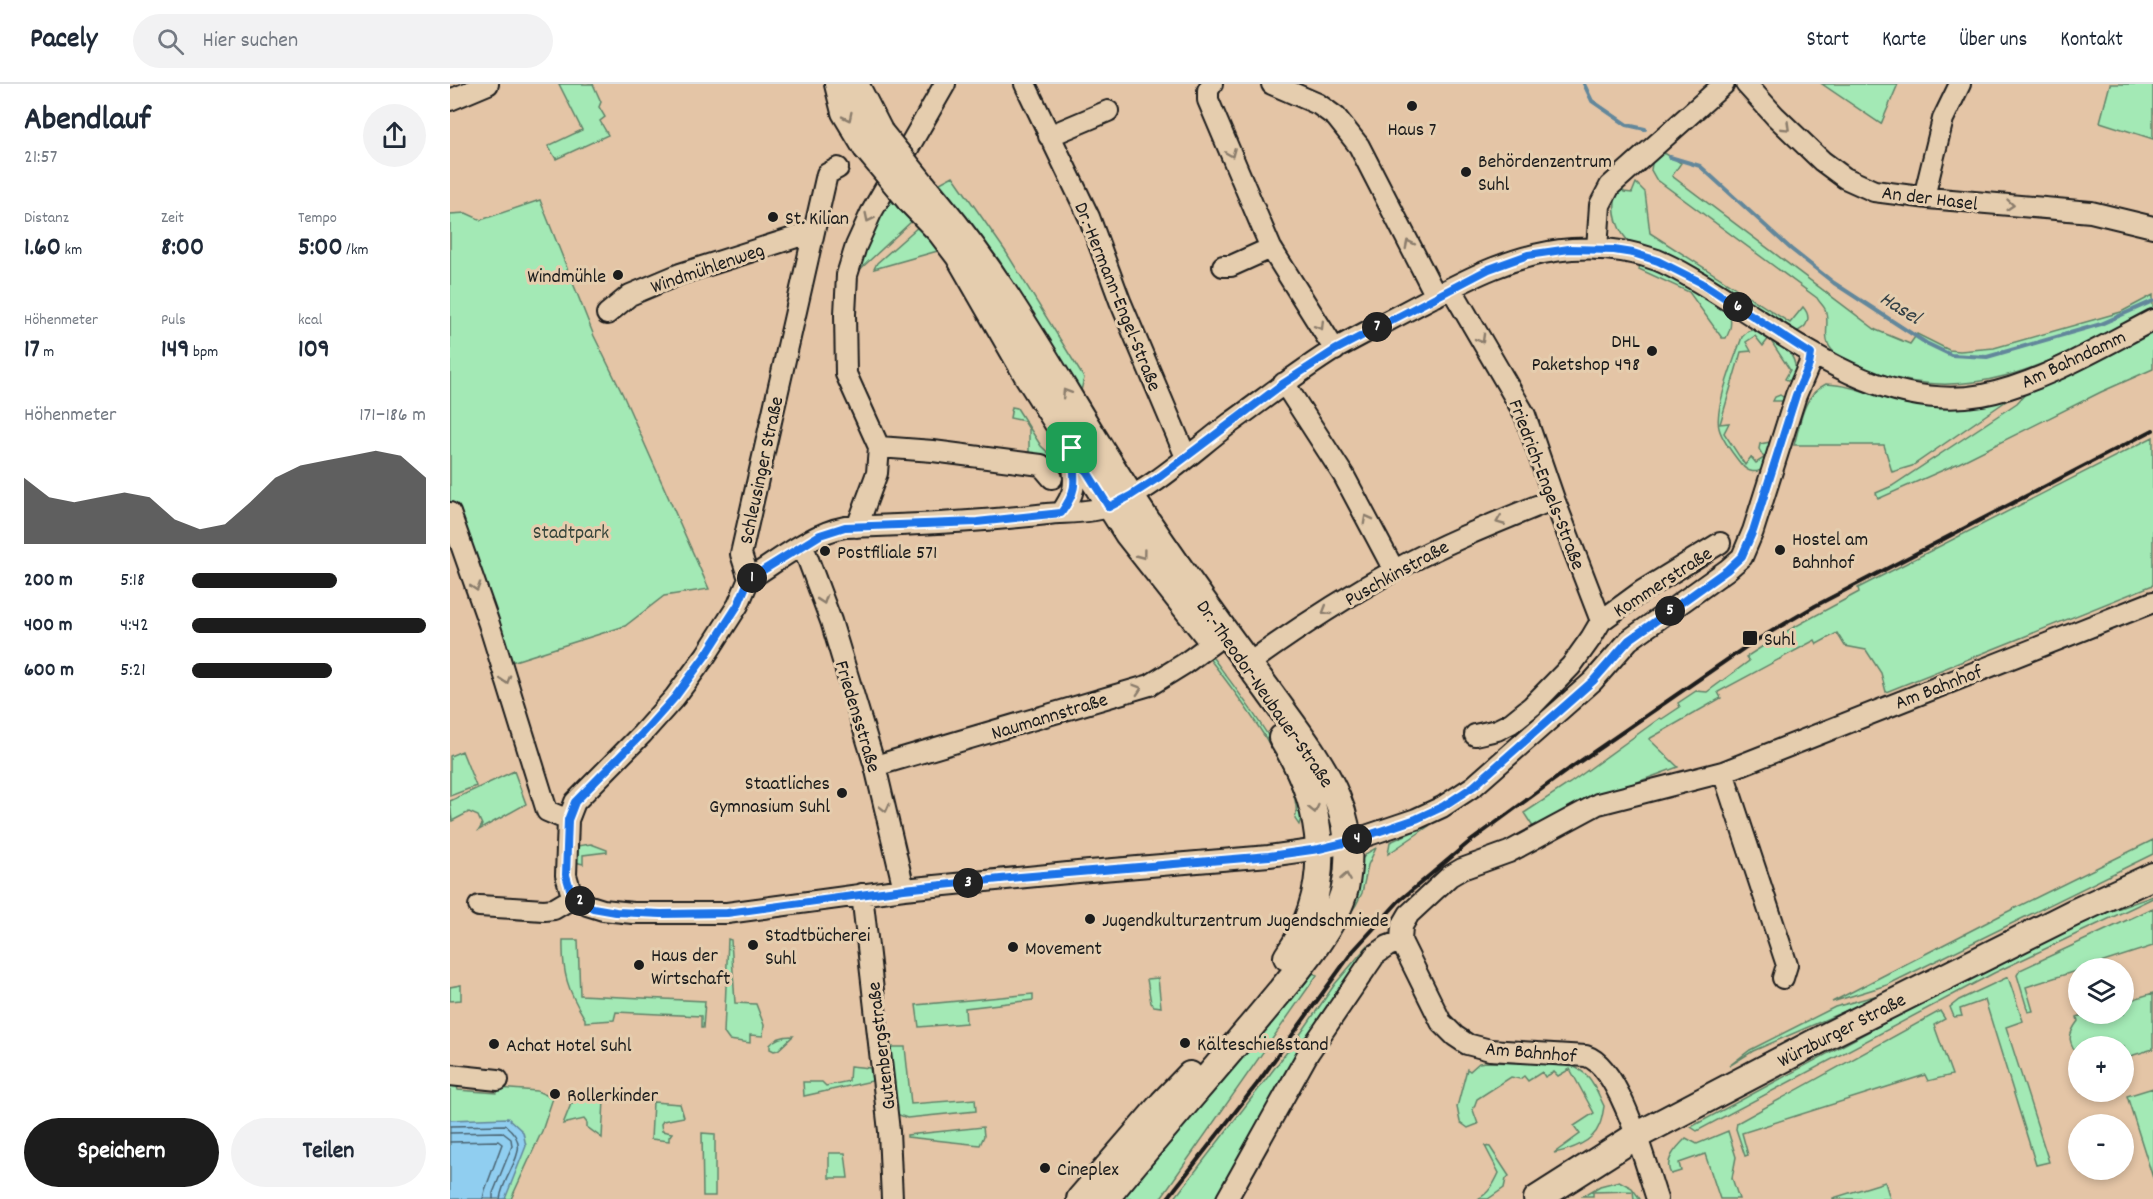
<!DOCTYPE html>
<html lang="de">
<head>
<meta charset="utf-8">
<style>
	:root { --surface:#fff; --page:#f2f2f3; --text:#1f2937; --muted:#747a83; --line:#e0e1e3; --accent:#1c1c1c }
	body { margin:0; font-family:Dekko,sans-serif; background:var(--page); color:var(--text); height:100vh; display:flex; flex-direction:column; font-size:22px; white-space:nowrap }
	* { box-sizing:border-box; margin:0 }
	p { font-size:20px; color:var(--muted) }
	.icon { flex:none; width:33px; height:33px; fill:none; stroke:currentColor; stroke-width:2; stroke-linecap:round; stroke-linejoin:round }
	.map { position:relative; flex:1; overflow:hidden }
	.drawer { display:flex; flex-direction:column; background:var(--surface); width:450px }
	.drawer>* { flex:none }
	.tools { position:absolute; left:1618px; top:874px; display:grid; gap:12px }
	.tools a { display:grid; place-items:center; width:66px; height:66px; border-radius:50%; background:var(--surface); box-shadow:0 3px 9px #0003; font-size:30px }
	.pin { position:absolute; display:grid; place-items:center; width:51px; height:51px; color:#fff; margin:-26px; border-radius:12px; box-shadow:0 3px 9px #0006 }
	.km { position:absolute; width:30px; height:30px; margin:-15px; border-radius:50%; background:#222; color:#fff; font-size:16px; line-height:30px; text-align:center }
	.round { display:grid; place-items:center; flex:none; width:63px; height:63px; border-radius:32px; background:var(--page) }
	.headline { display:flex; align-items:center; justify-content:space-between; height:102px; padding:0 24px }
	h1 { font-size:33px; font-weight:800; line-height:45px }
	.metrics { display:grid; grid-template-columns:repeat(3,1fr); gap:9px; height:102px; padding:6px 24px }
	.metrics div { display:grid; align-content:center }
	.metrics b { font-size:26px; font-weight:800 }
	.metrics small { font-size:16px; font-weight:400 }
	.metrics p { font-size:16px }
	.chart { height:168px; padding:12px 24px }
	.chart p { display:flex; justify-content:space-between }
	.chart svg { width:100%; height:108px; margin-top:6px; fill:var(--accent); opacity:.7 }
	.cta { display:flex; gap:12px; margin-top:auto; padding:12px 24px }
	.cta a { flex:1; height:69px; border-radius:36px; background:var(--accent); color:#fff; font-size:24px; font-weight:800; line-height:69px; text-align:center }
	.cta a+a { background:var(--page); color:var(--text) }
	ul { padding:0 24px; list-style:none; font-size:20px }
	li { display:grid; grid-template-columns:96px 72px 1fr; align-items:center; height:45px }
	li i { height:15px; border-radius:8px; background:var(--accent) }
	header { display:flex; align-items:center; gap:36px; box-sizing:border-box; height:84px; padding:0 30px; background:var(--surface); border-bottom:2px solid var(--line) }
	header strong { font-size:28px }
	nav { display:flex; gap:33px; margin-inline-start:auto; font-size:21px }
	.search { width:420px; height:54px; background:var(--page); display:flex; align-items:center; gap:15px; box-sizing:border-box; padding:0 21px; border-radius:33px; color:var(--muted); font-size:22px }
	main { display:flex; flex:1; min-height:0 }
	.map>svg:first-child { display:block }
</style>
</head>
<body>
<header>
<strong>Pacely</strong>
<div class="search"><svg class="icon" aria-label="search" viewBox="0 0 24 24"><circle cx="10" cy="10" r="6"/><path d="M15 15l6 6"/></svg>Hier suchen</div>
<nav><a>Start</a><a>Karte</a><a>Über uns</a><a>Kontakt</a></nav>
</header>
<main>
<section class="drawer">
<div class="headline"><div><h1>Abendlauf</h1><p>21:57</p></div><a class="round"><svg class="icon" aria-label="share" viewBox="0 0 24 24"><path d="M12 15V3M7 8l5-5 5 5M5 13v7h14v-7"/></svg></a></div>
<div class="metrics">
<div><p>Distanz</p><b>1.60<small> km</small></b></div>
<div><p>Zeit</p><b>8:00</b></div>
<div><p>Tempo</p><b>5:00<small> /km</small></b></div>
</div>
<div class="metrics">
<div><p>Höhenmeter</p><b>17<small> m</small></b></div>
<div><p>Puls</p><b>149<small> bpm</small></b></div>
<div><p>kcal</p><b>109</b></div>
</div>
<div class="chart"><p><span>Höhenmeter</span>171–186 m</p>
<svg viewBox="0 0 160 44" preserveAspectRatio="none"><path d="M0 44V17L10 25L20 27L30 25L40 23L50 25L60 34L70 38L80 36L90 27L100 17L110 12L120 10L130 8L140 6L150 8L160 17V44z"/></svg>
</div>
<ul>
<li><b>200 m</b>5:18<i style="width:62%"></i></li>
<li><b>400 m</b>4:42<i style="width:100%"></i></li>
<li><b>600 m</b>5:21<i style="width:60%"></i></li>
</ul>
<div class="cta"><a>Speichern</a><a>Teilen</a></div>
</section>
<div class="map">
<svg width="1703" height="1115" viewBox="0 0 1703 1115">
	<rect width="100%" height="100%" fill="#e4c5a6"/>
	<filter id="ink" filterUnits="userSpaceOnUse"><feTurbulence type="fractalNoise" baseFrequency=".0167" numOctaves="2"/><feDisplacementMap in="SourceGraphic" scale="12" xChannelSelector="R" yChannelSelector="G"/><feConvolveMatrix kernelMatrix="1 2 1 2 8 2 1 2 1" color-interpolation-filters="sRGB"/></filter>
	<g filter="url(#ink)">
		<!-- green -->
		<path fill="#a3e9b5" stroke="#608268" stroke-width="1.5" d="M109,0h34l8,18 -2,5 6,10 -5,4 8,14 -52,24 -8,-13 34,-16z
			M1372,0h76l-17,40z
			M1660,0h43v55l-53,-17z
			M1211,67l20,12 -9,13 204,154 34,14 7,-10 32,16 11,1 34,-3 127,-36 32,-17v16c-88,42 -168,95 -269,64 -16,-5 -37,-11 -50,-23 -14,-12 -3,-28 -9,-43 -2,-4 -6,-7 -8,-11l-161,-119 -5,-9 2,-12z
			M503,92l53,76 78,126 -3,13 -82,-131 -59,-77z
			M1186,99l9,9 5,41 140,90 13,-16c9,10 5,21 -8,25l-167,-91c-14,-16 -18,-37 -7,-56l3,7 8,1z
			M438,114l24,23 -58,54z
			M90,116l54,136 29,59 86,194 -45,7 -39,30 -120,38 -55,-160v-290l16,-1 15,7z
			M469,142l22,24 -67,19 3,-6z
			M1190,180l55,25 32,21c6,9 4,19 -1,28h-4l-33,-46 -50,-23z
			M1703,236v49l-52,23 -142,71 -81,36 -2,-6 16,-7 125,-83 25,-27z
			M1308,245c19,12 47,26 34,53l-7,-3 5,-9 -21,-32 -6,8 -8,-10 -9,6 5,9 -10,1 -21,72 9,-1 -5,10 21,32 6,-8 5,6 8,-5 -5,-9 1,-5 10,-2 13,-41h-10l2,-4 5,-2 6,4 -21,68c-8,7 -17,6 -24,-3 -8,-10 -19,-24 -22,-36 -5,-20 16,-70 23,-91l6,-6z
			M1376,300c28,1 54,14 81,20 35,7 70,2 105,-7l-100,69 -20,6 -8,-27h-90c7,-23 8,-49 32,-61z
			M562,323l5,1 24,38 17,16 -29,-4v-29l-5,-8 -14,-3z
			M1703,353v148l-267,107 -5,-19 -15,-23 -21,-4 -8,-13 -20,11 -2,-4 -97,52 3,6 -72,41 29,28 -81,30 -62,33 -11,-17 46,-30 90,-65 2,1 18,-12 -2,-4 18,-12 11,1 42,-31 -3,-4 28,-18 2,2 10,-6 -1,-3 74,-40 -1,-4z
			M758,573l5,1c23,31 101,129 86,167l-4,-6c12,-34 -65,-134 -87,-162z
			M12,667l14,35 -26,10v-40z
			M64,687l12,33 -47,26 3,-5 -4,-9 -9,-4 -17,9 -2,-20z
			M978,741l1,1 -41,28 2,-12z
			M1703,756v14l-266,131 -55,17 175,-90z
			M141,760l16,6v2l-24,3v9l-8,-2 2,-16z
			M926,764l-8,17 -6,28 -6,12 -19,29 25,-75 5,-6z
			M1703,812v2l-159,75 -297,158 -6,-4 309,-166 100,-46z
			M1703,824v38l-127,41 7,24 -5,1 -11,-37 3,-5z
			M278,855l3,1 4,63 21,1 8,21 -1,11 -13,-1v8l-21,-3 -5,-7z
			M113,856h15l2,55 125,6 -2,27h-2v-12l-85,-4 -2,8 -29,2v-3c-17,-28 -23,-46 -22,-79z
			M918,861l3,6 -151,248h-46l123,-160 38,-55z
			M863,889l4,2 -157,224h-38z
			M1558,893l15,44 -17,6 43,135 -13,3 -51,-165 -25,9 2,7 -8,1 -4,-10 9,-7z
			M708,894l3,29 -7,-1 -3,-3 -4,-24z
			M11,901v15l-11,1v-14z
			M1439,908l-136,59 -24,15 21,-16 85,-43z
			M1703,909v56l-29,9v-11h-45v11c-10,-16 -13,-21 -1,-37l-1,-4 9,-3h38v-12z
			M583,910v6l-68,8 1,15 -47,4 -3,-22z
			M1490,927l5,8 -11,6 18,50 -24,6 -3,-6 -183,58 6,22 -3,1 -9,-27 1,-6z
			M343,952l-15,14 -4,1 -4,-2v-4c5,-7 14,-9 23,-9z
			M443,963h12l6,57 64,-5 1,12 -69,7 -8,-3 -5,-7 -5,-60z
			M1036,978l81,2c24,8 27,21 37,42 -1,6 -2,14 -5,20 -6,16 -29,24 -45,27l26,-19 -6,-8 20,-13 -24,-44 -12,7 -4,-4 -9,5 -3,-5 -14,9 -4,-5 -4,3 -9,-2 -34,22 -4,11 5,14 -10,4 -8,-6 -3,-15 10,-38 3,2 9,-8z
			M400,982l20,2 2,13 -68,15 -1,-14h19l4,4 23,-5z
			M0,1001l7,1 1,4 39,3 2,-5 38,3 16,7 -11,33 -31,68h-61z
			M1703,1004v90l-26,-82z
			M130,1014l24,2 -2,38 -15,-11v-4l-3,-4 -21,5 8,-20z
			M203,1018l27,2 4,13 -21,4 -2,3 1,7 10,2 -3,4v4l-18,-2z
			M533,1043l1,9 -4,9 -73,-8v-2z
			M1278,1047l8,26 -4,21 7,21h-19l-15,-45 -26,9 2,8 -10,3c-8,-13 6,-27 15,-36l11,6z
			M252,1049l13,1v62h-12z
			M1035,1062l5,1 19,29 -3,3 -2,9 -16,11h-10c11,-6 16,-15 21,-26z
			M379,1069h16l3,25h-19z
			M1169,1097l13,7 8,11h-6l-1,-8 -40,1v4h-10l17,-10z
			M1435,1098l5,17h-57v-1z"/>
		<!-- water -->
		<path fill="#90cef0" stroke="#62879b" stroke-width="1.5" d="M58,1034l15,14 3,14 -21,53h-55v-79z"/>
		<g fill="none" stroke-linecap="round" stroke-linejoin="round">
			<!-- shore -->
			<path stroke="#4a6371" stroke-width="1.5" d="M0,1042l55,-1c31,23 -1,44 -5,74
				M0,1049l52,-1 9,7 1,7 -19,47v6
				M0,1058l48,-1 4,3 -17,46 -2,9"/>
			<!-- stream -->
			<path stroke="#62879b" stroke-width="4" d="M1134,0l8,17 35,24 18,4
				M1220,73l30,9 91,83 43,34 92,60 25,12 36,2 114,-33 52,-23"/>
			<!-- minor casing -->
			<g stroke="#1c1c1c" stroke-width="24">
				<path id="minor" d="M575,0l64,133 31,84 66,156
					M762,0l-4,6v10l63,148 64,102
					M822,0l46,20 18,13 23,29 77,150
					M1296,0l29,32 47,45 23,17 29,13 54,7 163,14 62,15
					M0,16l38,-16
					M599,52l59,-25
					M388,84l-11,6 -86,380 8,25 -11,26 -32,50 -31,42 -33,37 -67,68 -7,18 -2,55 4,14 6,7 11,9 16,5 30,3h94l177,-24 174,-17 191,-16 50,-7 29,-7 68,-23 26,-12 32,-21 119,-105 36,-41 98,-70 15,-13 11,-26 43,-136 13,-30 2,-11
					M1474,113l19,-78 17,-35
					M1147,165l3,-44 10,-19 114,-102
					M773,182h8l40,-18
					M1001,204l74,127 29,84 47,122
					M157,230l23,-19 50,-21 132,-42
					M834,299l60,93 50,94
					M429,363l54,4 108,14 11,13
					M0,429l39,111 58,187 21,9
					M611,429c19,-27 12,-33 11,-62
					M407,443l20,-54 2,-26 -33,-73 -1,-60 2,-39 9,-29 15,-33 74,-129
					M353,462l28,75 44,145 29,123
					M299,495c29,-18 63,-46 96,-52 68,-2 134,-5 202,-13 20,-2 44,-1 64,-8 43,-17 81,-54 118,-82 35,-25 69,-52 106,-75 27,-15 55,-29 83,-44 49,-26 97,-52 154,-56 28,-2 58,1 85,11 24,10 47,25 69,39 77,48 159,113 256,96 58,-11 119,-48 171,-75
					M798,580c47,-34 96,-66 147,-94 51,-28 105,-49 159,-71
					M1025,651l22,-5 14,-7 21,-17 39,-40 20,-28 10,-17 41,-30 78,-48
					M425,682l275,-81 34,-21 30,-22
					M1273,688l64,193 -4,13
					M412,810l27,237 3,68
					M29,822l65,4 10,-1 22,-13
					M0,991l48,5
					M777,1115l82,-147 66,-97 13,-9 13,-5
					M1207,1115c-11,-33 -37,-133 -71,-143l-96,-6 -23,-6 -12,-8 -14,-14 -40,-81 1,-15 7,-12 41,-38 12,-7 47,-17 89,-48 125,-32 430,-170"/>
			</g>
			<!-- major casing -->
			<g stroke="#1c1c1c" stroke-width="30">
				<path id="major" d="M388,0l7,28 21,35
					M405,0l25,49
					M473,102c90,102 149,226 226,338 38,56 78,111 118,165 24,34 54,70 70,109 12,28 14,60 8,90 -9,39 -52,88 -77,118 -54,65 -110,128 -163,193
					M459,115l31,32 19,25 69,120 100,158 82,104
					M832,654c43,69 54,149 5,219
					M630,1115l83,-96 27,-28
					M1087,1115l99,-63 195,-102 244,-122 78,-36"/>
			</g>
			<!-- minor -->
			<use href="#minor" stroke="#e5cdae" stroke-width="20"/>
			<!-- major -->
			<use href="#major" stroke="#e5cdae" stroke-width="26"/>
			<!-- rail -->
			<path stroke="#1c1c1c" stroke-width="4" d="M717,1115l90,-115 96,-133 46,-50 69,-58 101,-74 181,-125 65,-38 338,-176"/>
			<!-- major-bridge casing -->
			<g stroke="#1c1c1c" stroke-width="30" stroke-linecap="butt">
				<path id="major-bridge" d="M430,49l43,53
					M416,63l43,52"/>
			</g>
			<!-- major-bridge -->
			<use href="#major-bridge" stroke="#e5cdae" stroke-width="26"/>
		</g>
		<!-- one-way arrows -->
		<defs><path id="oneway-chevron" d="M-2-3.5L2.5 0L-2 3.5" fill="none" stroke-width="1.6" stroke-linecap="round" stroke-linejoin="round" transform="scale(1.5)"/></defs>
		<g stroke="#8b7d6c">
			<use href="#oneway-chevron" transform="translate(398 33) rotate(64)"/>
			<use href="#oneway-chevron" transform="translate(1336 43) rotate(44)"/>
			<use href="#oneway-chevron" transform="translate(781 69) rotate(67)"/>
			<use href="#oneway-chevron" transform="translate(1560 121) rotate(5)"/>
			<use href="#oneway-chevron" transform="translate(419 134) rotate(116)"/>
			<use href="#oneway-chevron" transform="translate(959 160) rotate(-117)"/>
			<use href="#oneway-chevron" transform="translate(870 242) rotate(58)"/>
			<use href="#oneway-chevron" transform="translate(1031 255) rotate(60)"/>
			<use href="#oneway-chevron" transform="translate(616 309) rotate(-122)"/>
			<use href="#oneway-chevron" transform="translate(917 435) rotate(-118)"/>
			<use href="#oneway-chevron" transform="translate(1050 437) rotate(158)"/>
			<use href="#oneway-chevron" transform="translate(692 471) rotate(53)"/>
			<use href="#oneway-chevron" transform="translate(26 503) rotate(72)"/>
			<use href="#oneway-chevron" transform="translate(373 516) rotate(71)"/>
			<use href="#oneway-chevron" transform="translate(876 527) rotate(149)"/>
			<use href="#oneway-chevron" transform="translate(56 596) rotate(73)"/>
			<use href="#oneway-chevron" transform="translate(688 605) rotate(-18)"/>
			<use href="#oneway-chevron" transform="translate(435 724) rotate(76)"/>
			<use href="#oneway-chevron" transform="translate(864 725) rotate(77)"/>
			<use href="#oneway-chevron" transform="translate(896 793) rotate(-81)"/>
		</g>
	</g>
	<g fill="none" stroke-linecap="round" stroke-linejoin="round" filter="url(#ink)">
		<!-- route casing -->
		<g stroke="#fff" stroke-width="12">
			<path id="route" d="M1119,165l45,1 19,3 25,8 44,22 109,71 -2,11 -13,30 -43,136 -11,25 -15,14 -98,70 -36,41 -119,105 -32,21 -26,12 -68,23 -29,7 -50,7 -249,21 -116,12 -177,24 -66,1 -45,-2 -23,-4 -12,-7 -11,-12 -4,-14 2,-55 7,-18 67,-68 33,-37 31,-42 32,-50 11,-26 71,-44 25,-8 132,-5 84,-9c20,-27 12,-35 11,-65l37,59 21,-11 28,-18 126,-95 51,-33 154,-81 39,-14z"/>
		</g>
		<!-- route -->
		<use href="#route" stroke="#1a73e8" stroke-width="8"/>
	</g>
	<!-- markers -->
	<g fill="#1c1c1c" stroke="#e5cdae" stroke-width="2">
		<circle cx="962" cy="22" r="6"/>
		<circle cx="1016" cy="88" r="6"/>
		<circle cx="323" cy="133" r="6"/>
		<circle cx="168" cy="191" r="6"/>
		<circle cx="1202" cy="267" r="6"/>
		<circle cx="1330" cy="466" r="6"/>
		<circle cx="375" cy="467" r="6"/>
		<rect x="1292" y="546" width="16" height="16" rx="3"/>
		<circle cx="392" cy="709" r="6"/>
		<circle cx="640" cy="835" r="6"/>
		<circle cx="303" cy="861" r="6"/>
		<circle cx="563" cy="863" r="6"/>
		<circle cx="189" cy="881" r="6"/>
		<circle cx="735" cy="959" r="6"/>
		<circle cx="44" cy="960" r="6"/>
		<circle cx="105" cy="1010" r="6"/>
		<circle cx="595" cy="1084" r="6"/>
	</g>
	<g text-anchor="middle" stroke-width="6" stroke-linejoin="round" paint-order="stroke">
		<!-- poi labels -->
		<g font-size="20" fill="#1c1c1c" stroke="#e5cdae" text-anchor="start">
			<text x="962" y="51" text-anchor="middle">Haus 7</text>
			<text x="1028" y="83">Behördenzentrum<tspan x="1028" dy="23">Suhl</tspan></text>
			<text x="335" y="140">St. Kilian</text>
			<text x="156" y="198" text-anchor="end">Windmühle</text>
			<text x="1190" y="263" text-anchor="end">DHL<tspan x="1190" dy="23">Paketshop 498</tspan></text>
			<text x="1342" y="461">Hostel am<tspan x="1342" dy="23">Bahnhof</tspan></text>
			<text x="387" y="474">Postfiliale 571</text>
			<text x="1314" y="561">Suhl</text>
			<text x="380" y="705" text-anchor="end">Staatliches<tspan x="380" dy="23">Gymnasium Suhl</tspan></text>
			<text x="652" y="842">Jugendkulturzentrum Jugendschmiede</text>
			<text x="315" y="857">Stadtbücherei<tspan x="315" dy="23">Suhl</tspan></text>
			<text x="575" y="870">Movement</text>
			<text x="201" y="877">Haus der<tspan x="201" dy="23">Wirtschaft</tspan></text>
			<text x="747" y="966">Kälteschießstand</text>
			<text x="56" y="967">Achat Hotel Suhl</text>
			<text x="117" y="1017">Rollerkinder</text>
			<text x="607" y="1091">Cineplex</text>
		</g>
		<!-- street labels -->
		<g font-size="20" fill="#1c1c1c" stroke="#e5cdae">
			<text transform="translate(1480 113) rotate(7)" y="7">An der Hasel</text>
			<text transform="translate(257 183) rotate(-19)" y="7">Windmühlenweg</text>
			<text transform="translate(669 212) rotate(68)" y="7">Dr.-Hermann-Engel-Straße</text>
			<text transform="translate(1623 274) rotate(-25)" y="7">Am Bahndamm</text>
			<text transform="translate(310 386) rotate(-78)" y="7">Schleusinger Straße</text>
			<text transform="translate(1098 400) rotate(69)" y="7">Friedrich-Engels-Straße</text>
			<text transform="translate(946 488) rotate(-29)" y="7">Puschkinstraße</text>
			<text transform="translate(1212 497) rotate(-33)" y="7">Kommerstraße</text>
			<text transform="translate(1488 602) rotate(-21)" y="7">Am Bahnhof</text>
			<text transform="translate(816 609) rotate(55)" y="7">Dr.-Theodor-Neubauer-Straße</text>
			<text transform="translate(599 631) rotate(-17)" y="7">Naumannstraße</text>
			<text transform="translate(409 632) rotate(73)" y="7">Friedensstraße</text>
			<text transform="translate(1391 945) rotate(-27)" y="7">Würzburger Straße</text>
			<text transform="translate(430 962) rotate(-97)" y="7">Gutenbergstraße</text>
			<text transform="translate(1081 967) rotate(5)" y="7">Am Bahnhof</text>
		</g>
		<!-- park labels -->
		<g font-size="20" fill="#37453b" stroke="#e5cdae">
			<text x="121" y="454">Stadtpark</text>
		</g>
		<!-- water labels -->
		<g font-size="21" font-style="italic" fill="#334046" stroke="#e5cdae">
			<text transform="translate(1451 223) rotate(32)" y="7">Hasel</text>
		</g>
	</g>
</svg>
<div class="tools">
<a><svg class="icon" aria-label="layers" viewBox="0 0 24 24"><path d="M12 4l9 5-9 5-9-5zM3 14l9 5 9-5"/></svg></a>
<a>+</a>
<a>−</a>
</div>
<div class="pin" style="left:622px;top:364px;background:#1e9e55"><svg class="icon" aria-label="arrive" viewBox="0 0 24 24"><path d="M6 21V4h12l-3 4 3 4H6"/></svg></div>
<b class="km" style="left:302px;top:494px">1</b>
<b class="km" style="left:130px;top:817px">2</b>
<b class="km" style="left:518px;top:799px">3</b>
<b class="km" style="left:907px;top:755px">4</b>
<b class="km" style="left:1220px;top:527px">5</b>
<b class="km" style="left:1288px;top:223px">6</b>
<b class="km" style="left:927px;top:243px">7</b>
</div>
</main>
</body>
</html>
